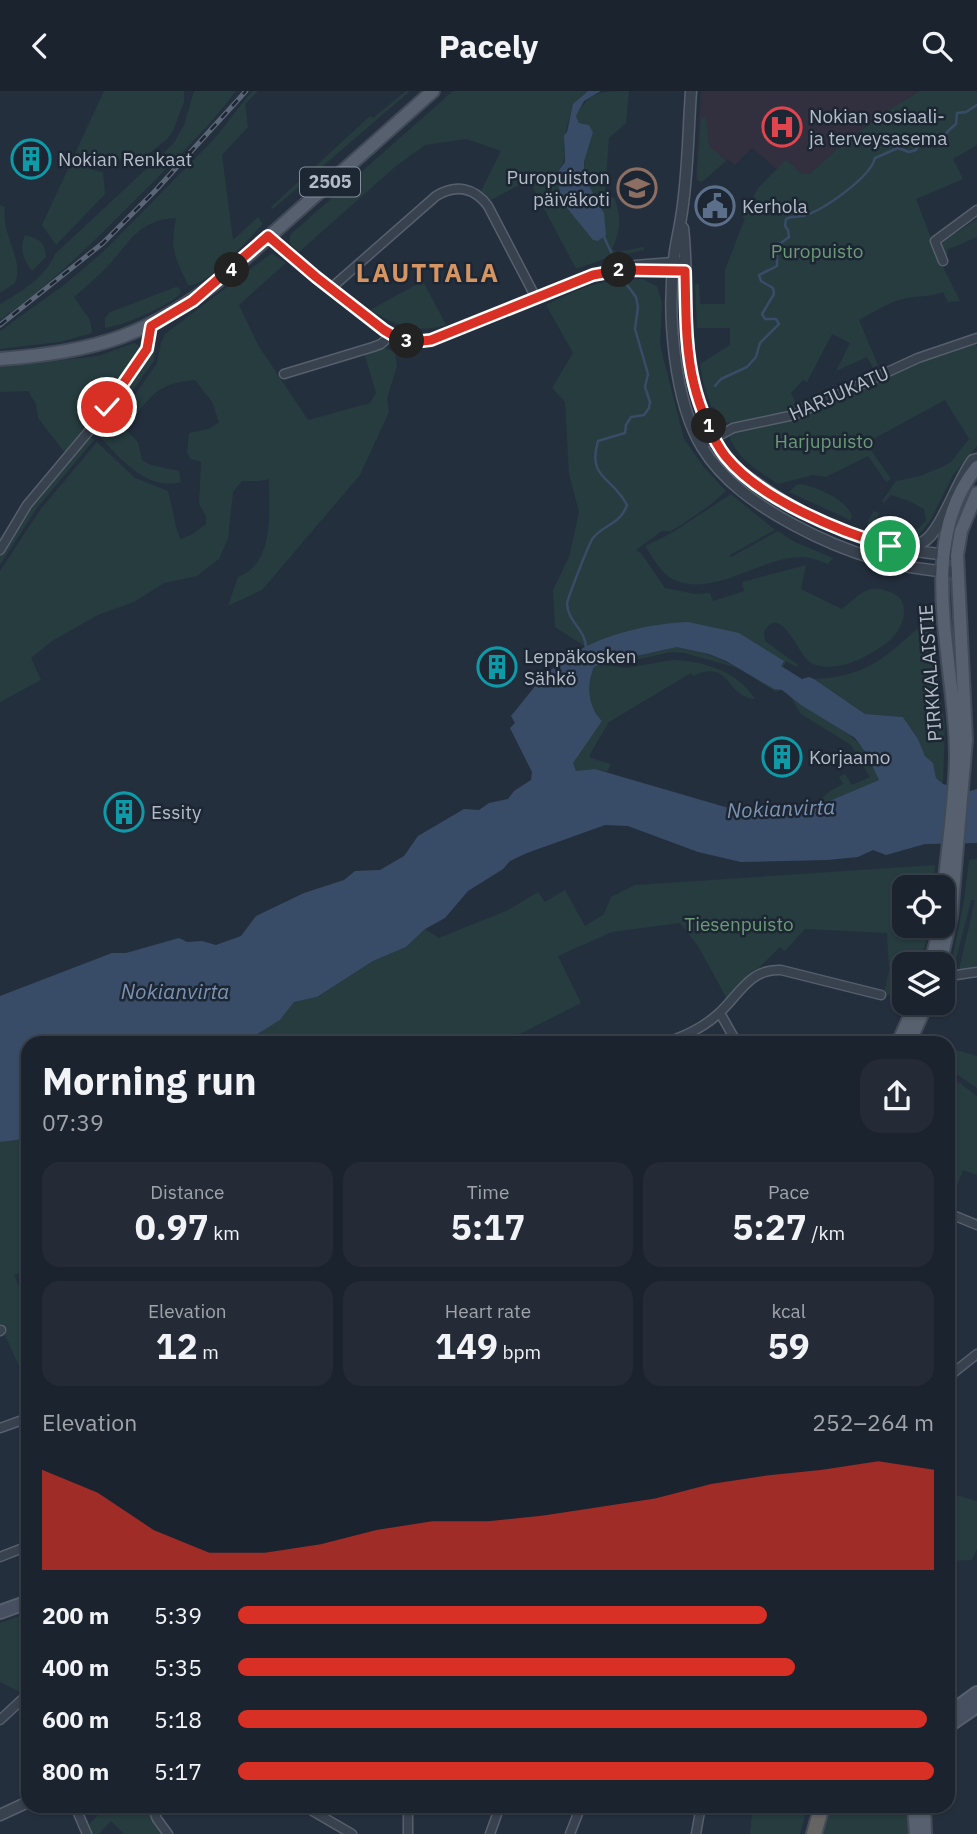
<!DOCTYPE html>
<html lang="en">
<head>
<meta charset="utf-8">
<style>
	:root { --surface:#1b232e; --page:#242b36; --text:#f1f3f6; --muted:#a0a4aa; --line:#39404a; --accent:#d93025 }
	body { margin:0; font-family:"IBM Plex Sans",sans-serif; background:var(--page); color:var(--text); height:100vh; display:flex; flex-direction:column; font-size:26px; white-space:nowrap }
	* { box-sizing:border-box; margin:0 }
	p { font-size:23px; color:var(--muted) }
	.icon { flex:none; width:38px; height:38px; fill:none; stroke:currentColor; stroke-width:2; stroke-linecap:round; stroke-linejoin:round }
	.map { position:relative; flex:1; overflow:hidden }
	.panel { position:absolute; left:21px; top:945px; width:934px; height:777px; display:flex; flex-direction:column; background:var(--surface); border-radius:21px; box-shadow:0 2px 5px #0004,0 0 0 2px var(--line) }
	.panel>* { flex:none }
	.buttons { position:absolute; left:892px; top:784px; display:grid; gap:14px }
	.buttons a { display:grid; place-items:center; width:63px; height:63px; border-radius:14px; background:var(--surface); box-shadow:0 2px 5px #0004,0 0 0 2px var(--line); font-size:35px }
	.pin { position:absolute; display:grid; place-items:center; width:60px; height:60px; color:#fff; margin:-30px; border:4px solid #fff; border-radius:50%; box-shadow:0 2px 7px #0007 }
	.km { position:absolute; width:35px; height:35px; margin:-18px; border-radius:50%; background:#222; color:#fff; font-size:19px; line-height:35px; text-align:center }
	.round { display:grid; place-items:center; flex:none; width:74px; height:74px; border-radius:21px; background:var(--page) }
	.headline { display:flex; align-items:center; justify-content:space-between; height:119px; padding:0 21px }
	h1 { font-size:38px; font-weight:700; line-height:52px }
	.stats { display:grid; grid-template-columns:repeat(3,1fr); gap:10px; height:119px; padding:7px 21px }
	.stats div { display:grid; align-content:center; border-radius:18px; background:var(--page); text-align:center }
	.stats b { font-size:35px; font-weight:700 }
	.stats small { font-size:19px; font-weight:400 }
	.stats p { font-size:19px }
	.chart { height:196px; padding:14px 21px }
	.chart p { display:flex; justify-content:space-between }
	.chart svg { width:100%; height:126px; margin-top:7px; fill:var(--accent); opacity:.7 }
	ul { padding:0 21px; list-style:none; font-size:23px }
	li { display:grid; grid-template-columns:112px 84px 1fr; align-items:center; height:52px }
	li i { height:18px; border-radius:9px; background:var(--accent) }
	header { display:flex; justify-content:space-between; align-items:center; height:91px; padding:0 21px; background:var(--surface); font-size:32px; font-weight:700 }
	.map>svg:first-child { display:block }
</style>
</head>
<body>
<header><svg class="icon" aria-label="back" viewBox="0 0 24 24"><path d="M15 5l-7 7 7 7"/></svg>Pacely<svg class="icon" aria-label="search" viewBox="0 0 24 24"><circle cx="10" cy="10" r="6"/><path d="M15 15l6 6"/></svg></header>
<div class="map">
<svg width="977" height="1743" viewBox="0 0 977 1743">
	<rect width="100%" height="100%" fill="#242f3e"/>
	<!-- medical -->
	<path fill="#32303f" d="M701,0h219l-32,19 -51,39 -27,25 -33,-5 -25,-21 -17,17 -7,-6 -26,23 -6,-3z"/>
	<!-- green -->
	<path fill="#263c3f" d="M104,0h80v11l-11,29 -6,8 -26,21 -24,-1 -19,-6 -8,16 13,3 2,22 -49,51 -14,-20z
		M194,0h42c-29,39 -64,72 -99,107 -43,43 -86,87 -137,122v-16c21,-12 46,-27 55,-50l119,-111 10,-18z
		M252,0h6l-13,13 3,23 -26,28 11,85 25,-23 5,7c-14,14 -56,64 -75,61 -14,-31 -18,-33 -12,-67 -38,2 -46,24 -69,49 -11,11 -22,20 -33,30l16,23 2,13 -32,9 -60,7v-18l64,-46 39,-33 112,-114z
		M406,0h4l-137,118 -2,-2 99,-91 3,2z
		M453,0h135c-15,11 -21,32 -24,50 -2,17 5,15 -7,32l47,40c-4,-10 -10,-17 -15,-25 -9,-18 -4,-38 4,-56l-5,-7 -9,-2 -3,-7c14,-25 25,-25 53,-25l-3,32 -17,15 -4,52h4l-1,5 7,4c6,19 6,32 -3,50l5,3 27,-5v3l-40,9 -28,10 -47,-89 -40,21 -8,-10 20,-40 -35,-12 -41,6 -29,21 -97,86 -9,-8v-9z
		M920,0h57v54l-24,14 10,20 -47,20 23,60 21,42 -12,1 -5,-10c-14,6 -29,3 -44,8 -13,4 -27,13 -40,20l19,45 -5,3 -6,-11 -31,14 14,-28 -18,-9 -25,48 -4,-2 -12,13 5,11 22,-8 1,2 -22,10 -29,8 -45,8 -7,-15 -5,-3 -8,-24 -3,-18 30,-19v-17h-33l-2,-44h4l1,20h25v-34l20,-52 -3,-1 16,-29 28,-28 15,13 9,1 27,-25 51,-39z
		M706,25l3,30 17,15 -24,21 -4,-1 -1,-2 4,-61z
		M0,114l5,2c-5,27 20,52 10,76l-15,10z
		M977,128v18l-30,13 1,5 -5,-2 -2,-9 4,-4z
		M25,144c15,4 20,7 21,22l-14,14c-9,-12 -13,-22 -7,-36z
		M273,163l13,9 -47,42 19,40 50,75 62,-17 6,-10 -11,-37 -3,-2 23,-6 10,4 2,14 -10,33 2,13 -29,63 -98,115 -34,16 10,-29c37,-14 31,-65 31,-98l-9,2h-18l-9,11 -5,47 -9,20 -22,17 -33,7 -30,19 -36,13 -46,26 -21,17 10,22 -41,22v-131l40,-61 57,-68 38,36 33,13c5,17 6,32 12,48l11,-4 15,-11v-8l-7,-12 2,-42 -10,-3 -4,-6 2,-20 20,-4 10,-7 -7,-20 -17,-22c-34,3 -41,12 -61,37l-8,1 -5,-3 36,-52 4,-20 4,-9 104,-79z
		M642,188l15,7 5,17 -2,42 24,94 19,27 23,25 -17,15 -25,17 -13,8h-9l-26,19 5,3 24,35 30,6 15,-1 3,8 31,-10 -2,-9 64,-17 -5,24 41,20c8,-6 18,-17 26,-19 8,-3 15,0 22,2 20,7 16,30 4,44 -9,10 -24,18 -36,24 -13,6 -34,10 -47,3 -12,-6 -30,-62 -47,-31l1,9 33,24 -1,2 -11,-6 -3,6 -2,-1 2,-5 -44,-28 -123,3 -30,11 -31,-20 -2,-37 16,-33 10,-45 -10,-38 -4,-72 -13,-14 21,-35 -27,-48c39,-19 52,-25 96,-26z
		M423,190l23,44c-30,9 -51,0 -76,-15z
		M176,196l3,1 2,5c-10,12 -59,33 -76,35v-10l5,-6z
		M975,251l2,5v99l-24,29 -23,46 -12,15 -6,2h-15l-29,-9v-9l6,-9 5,2 -4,9c19,7 38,18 51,-2l-2,-11 -15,-8 -18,-6 -7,8 -2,-2 14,-20 24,-5 22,-9 9,-5 18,-23 -24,-39 -79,43 25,36 -5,3 -18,-26 -42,21 -13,-2 -35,9c-21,-14 -41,-25 -50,-50l10,-5 57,-10 100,-47z
		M134,252l6,3 -1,7 -34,50 -40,50 -27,-35 -2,-14 -8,-13 -28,1v-25l98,-11z
		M155,254l-1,16 -37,51 -1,-12z
		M116,329l22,22 4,18 9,5 28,6 2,11c-34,9 -59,-22 -80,-44z
		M90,345l4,4 -57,68 -37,57v-9l32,-52z
		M801,393c16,3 47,16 51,33l-2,3 -61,-28 7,-7z
		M731,403l44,36 -45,25 1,2 47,-26 15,10 40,17 -5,6c-8,-3 -17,-7 -26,-7 -40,0 -87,39 -125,24 -15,-5 -24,-23 -32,-35l25,-12z
		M918,537h14l1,34 12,62 -2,60 -7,-6 -3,-15 -8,-7 -7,-17 -15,-22 -38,-3 -51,-35c49,-2 69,-19 104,-51z
		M677,556c45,6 66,28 105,42l-6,3 -38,-24 -54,-15 -13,-1 -31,7 -22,1z
		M672,569c31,1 66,11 83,39 -30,-2 -24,-41 -62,-23l-2,-3 -82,49 -20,34 2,2 20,6 -4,8 -12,-3 -19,2 -4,-8 30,-42c-14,-14 -16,-36 -8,-54l6,-3 26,4z
		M790,605c33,25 79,39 89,84l-59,25 -5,-1 15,-13 13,-7 -4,-7 6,-3 7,11 18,-8 -19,-32 -50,-31z
		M977,768v107l-13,6 -5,-2 16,-70h-4l-18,71 -3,-1 14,-69 5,-41z
		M935,774l-1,22h-29v39h25l-10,38h-15v36l-21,-7 5,-24 -2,-36 -82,-4 -20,22 -5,-4 -53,52 -29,-53 -18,-23 -68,9 -54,24 23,47 -73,37 1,3h-266l37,-23 14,-18 23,-5 56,-36 33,-14 19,-18 14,9 69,-28 30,-18 7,10 20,-12 20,36 19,-12 7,-17 24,-12z
		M949,957l28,8v32l-28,-19z
		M949,984l28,21v79l-14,-5 -14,36z
		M28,1044v134l-14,6 14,32v64l-6,2 -22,-49v-182l17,-2z
		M949,1402l28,8v48l-5,11 -23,1z
		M28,1522v10l-7,3 7,14v47l-6,6 -22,-11v-59z
		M106,1715h43l5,15 9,13h-39l-13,-13 -12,13h-9l-3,-7z
		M753,1715h54l-7,28h-50z
		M829,1715h78l2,28h-90z"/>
	<!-- water -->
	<path fill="#394c67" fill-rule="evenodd" d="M588,0h13l-17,10 -8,15 3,7 10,2 4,7 -9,30v12l5,12 15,27 2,22 -8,6 -5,-1 -30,-37 -6,-23v-7l8,-11 -1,-27 3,-3 6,-28z
		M688,531l51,11 45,28 -3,5 21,13 7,-2 5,2 51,35 38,3 15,22 7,17 8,7 3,15 7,6 27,7 7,-2v54l-52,1 -39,11 -13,-5 -15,7 -31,3 -86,2 -43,-10 -70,-26 -23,-1 -78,28 -17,8 -7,8 -35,22 -23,27 -20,11 -19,18 -33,14 -56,36 -23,5 -14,18 -37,23h-215v92l-11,5 -17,2v-146l112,-43h14l53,-15 8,4 15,-1 14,4 25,-9 15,-20 48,-23 40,-13 11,-9 25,-1 24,-14 14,-20 46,-27 15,1 10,-7 19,-4 6,-8 17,-11 1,-8 -22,-44 5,-5 -4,-7c13,-15 25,-33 40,-46 35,-32 91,-46 137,-48zM677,556l32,7 17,7 48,28 8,1 19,15 54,33 11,15 13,27 -59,25 -5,-1 -12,4 -5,-3 -66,4 -137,-40 -19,2 -3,-8 29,-42c-14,-14 -16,-36 -8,-54l17,-8 7,1z"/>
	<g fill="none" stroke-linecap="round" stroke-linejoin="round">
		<!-- stream -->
		<path stroke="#394c67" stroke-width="2.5" d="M604,146l8,17
			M715,295l6,-7 26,-12 9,-10 4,-14 19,-19 -3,-5h-11l-3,-5 12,-20 -1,-6 -12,-7 -2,-6 18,-9v-10l-4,-6 2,-5 6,-2 8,-6 -1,-7 -3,-4 1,-7c6,-3 10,-2 17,-3 19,-5 67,-38 72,-58l23,-10 11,4 7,-2 5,-14 5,-1 9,7 6,-1 7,-10 8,-7 1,-11 9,-1 11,-7
			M586,557c0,-18 -18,-26 -19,-44 0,-4 22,-61 26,-66 11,-14 27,-13 34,-33 -15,-29 -40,-26 -29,-64l27,-8 1,-8 5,-8 13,-2 5,-7 1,-6 -5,-15 3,-13 -13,-45 3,-22 -2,-10 -9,-12"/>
		<!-- minor casing -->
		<g stroke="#565f6c" stroke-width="11">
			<path id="minor" d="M268,145l39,34 77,60 17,10 12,2 18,-2 162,-65 42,-10 50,-4
				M943,170l-8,-20 42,-31
				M626,179l59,1
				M330,198l106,-93c20,-12 38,-9 52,10l48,92
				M284,283l89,-27 8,-3 10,-9
				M701,355l32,-18 61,-13 124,-57 59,-20
				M0,459l27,-45 62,-74 38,-52 20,-30 4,-23
				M943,886l34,-5
				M720,922l17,30
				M665,952c19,-7 36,-14 52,-28 21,-18 32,-47 64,-45l100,25
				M948,1122l29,12
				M0,1240l1,-1
				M948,1286l29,-23
				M0,1337l28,-10
				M0,1466l28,-11
				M0,1629l28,-26
				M75,1715l12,28
				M152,1715l5,13 11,15
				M304,1715l48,28
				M408,1743v-28
				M490,1743l10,-28
				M570,1743l11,-28
				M696,1743l5,-28"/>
		</g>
		<!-- tertiary casing -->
		<g stroke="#565f6c" stroke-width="13">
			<path id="tertiary" d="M691,0c-3,42 -3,86 -10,127 -2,14 -6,28 -7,42 -7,53 0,141 28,187 21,35 57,59 92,78 50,27 105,45 162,47
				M683,137c6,51 -1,104 10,154 6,25 17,52 32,74 8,12 24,22 36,30 55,39 121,64 188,69
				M907,457c5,-2 11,-3 16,-6 18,-10 34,-61 50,-82l4,-1
				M0,1724l28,-13"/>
		</g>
		<!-- secondary casing -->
		<g stroke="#565f6c" stroke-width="16">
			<path id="secondary" d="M0,1521l28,-10
				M948,1623l29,-21
				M948,1635l29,-20"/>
		</g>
		<!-- primary casing -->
		<g stroke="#414a57" stroke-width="16">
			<path id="primary" d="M0,268c97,-7 151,-24 227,-85l206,-183
				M943,809c4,-48 12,-96 13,-143 1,-90 -43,-213 21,-290
				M931,873l9,-38
				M940,873l11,-49 15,-175 -9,-185 4,-24 16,-38
				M898,952l18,-40
				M909,952l18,-40
				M914,1715l2,28
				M924,1715l1,28"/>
		</g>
		<!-- trunk casing -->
		<g stroke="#434c59" stroke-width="18">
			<path id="trunk" d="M814,1743l8,-28"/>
		</g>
		<!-- minor -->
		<use href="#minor" stroke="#38414e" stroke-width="8"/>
		<!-- tertiary -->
		<use href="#tertiary" stroke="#38414e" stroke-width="10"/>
		<!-- secondary -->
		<use href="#secondary" stroke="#465061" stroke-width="12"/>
		<!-- primary -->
		<use href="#primary" stroke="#56606e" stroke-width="12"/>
		<!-- trunk -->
		<use href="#trunk" stroke="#656462" stroke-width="14"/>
		<!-- rail casing -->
		<g stroke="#5a6575" stroke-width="5">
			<path id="rail" d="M0,234l103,-82 52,-52 91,-100"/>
		</g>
		<!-- rail -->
		<use href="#rail" stroke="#1d2633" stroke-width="2.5" stroke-dasharray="8" stroke-linecap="butt"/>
	</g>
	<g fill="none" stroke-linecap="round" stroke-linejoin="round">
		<!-- route casing -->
		<g stroke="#fff" stroke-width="14">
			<path id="route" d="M107,316l40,-58 4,-23 42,-25 75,-65 48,41 68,53 17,10 12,2 18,-2 162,-65 27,-5 65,1c1,37 0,77 9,113 5,21 18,56 32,73 34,42 114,75 164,89"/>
		</g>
		<!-- route -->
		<use href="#route" stroke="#d93025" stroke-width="9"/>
	</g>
	<!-- icons -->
	<defs>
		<g id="hospital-ring" transform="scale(2.0125)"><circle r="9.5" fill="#1d2633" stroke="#e0444e" stroke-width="1.5"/><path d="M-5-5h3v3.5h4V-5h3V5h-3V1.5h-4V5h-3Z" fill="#e0444e"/></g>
		<g id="building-ring" transform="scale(2.0125)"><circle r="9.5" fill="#1d2633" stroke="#0f9aa8" stroke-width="1.5"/><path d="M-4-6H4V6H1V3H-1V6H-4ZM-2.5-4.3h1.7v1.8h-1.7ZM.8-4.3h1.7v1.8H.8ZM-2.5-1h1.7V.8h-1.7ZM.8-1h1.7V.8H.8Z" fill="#0f9aa8"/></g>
		<g id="school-ring" transform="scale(2.0125)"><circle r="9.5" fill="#1d2633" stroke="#8d6e63" stroke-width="1.5"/><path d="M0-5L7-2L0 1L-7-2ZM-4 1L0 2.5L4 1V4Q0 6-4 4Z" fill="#8d6e63"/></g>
		<g id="civic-ring" transform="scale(2.0125)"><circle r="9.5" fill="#1d2633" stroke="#5c6f8a" stroke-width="1.5"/><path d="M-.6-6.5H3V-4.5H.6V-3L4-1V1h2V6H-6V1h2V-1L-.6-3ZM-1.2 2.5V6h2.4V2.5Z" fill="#5c6f8a"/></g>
	</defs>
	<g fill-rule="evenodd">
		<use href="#hospital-ring" x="782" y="36"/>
		<use href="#building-ring" x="31" y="68"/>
		<use href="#school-ring" x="637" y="97"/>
		<use href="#civic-ring" x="715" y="115"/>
		<use href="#building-ring" x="497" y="576"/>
		<use href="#building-ring" x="782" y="666"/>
		<use href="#building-ring" x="124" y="721"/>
	</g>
	<g text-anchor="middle" stroke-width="5" stroke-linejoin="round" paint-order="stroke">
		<!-- shield labels -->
		<rect fill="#1d2633" stroke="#878f9c" stroke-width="2" x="300" y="76.5" width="60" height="29" rx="5"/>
		<g font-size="18" font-weight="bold" fill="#b4bcc9">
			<text x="330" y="97">2505</text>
		</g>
		<!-- poi labels -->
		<g font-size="19" fill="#b4bcc9" stroke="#1d2633" text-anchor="start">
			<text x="809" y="32">Nokian sosiaali-<tspan x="809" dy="22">ja terveysasema</tspan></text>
			<text x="58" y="75">Nokian Renkaat</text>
			<text x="610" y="93" text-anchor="end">Puropuiston<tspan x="610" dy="22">päiväkoti</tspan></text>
			<text x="742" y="122">Kerhola</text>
			<text x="524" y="572">Leppäkosken<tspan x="524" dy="22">Sähkö</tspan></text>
			<text x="809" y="673">Korjaamo</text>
			<text x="151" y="728">Essity</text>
		</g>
		<!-- park labels -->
		<g font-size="19" fill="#6b9a76" stroke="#1d2633">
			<text x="817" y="167">Puropuisto</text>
			<text x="824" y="357">Harjupuisto</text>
			<text x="739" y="840">Tiesenpuisto</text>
		</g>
		<!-- street labels -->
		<g font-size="19" fill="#b4bcc9" stroke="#1d2633">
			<text transform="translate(839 302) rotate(-24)" y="7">HARJUKATU</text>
			<text transform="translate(930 582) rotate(-94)" y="7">PIRKKALAISTIE</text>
		</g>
		<!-- water labels -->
		<g font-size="21" font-style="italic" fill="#7c92b1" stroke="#1d2633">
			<text transform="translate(781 718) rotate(-2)" y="7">Nokianvirta</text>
			<text x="175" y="908">Nokianvirta</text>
		</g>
		<!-- district labels -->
		<g font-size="26" font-weight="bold" letter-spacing="2" fill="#d59563" stroke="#1d2633">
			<text x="428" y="191">LAUTTALA</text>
		</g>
	</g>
</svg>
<div class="buttons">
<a><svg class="icon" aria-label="locate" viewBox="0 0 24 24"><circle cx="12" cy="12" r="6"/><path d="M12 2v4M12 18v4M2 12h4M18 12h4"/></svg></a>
<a><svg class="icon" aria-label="layers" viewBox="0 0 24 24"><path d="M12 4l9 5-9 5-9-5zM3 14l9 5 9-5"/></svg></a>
</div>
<div class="pin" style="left:890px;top:455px;background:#1e9e55"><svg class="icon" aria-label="arrive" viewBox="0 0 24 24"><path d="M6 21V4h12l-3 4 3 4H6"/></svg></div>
<div class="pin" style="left:107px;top:316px;background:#d93025"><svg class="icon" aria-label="check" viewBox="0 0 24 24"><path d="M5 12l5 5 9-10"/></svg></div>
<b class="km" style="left:709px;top:335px">1</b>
<b class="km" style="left:619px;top:179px">2</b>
<b class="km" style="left:407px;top:250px">3</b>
<b class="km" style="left:232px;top:179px">4</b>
<section class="panel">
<div class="headline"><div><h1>Morning run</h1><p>07:39</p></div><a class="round"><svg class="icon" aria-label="share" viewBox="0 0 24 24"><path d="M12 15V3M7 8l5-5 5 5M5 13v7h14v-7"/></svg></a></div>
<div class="stats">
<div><p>Distance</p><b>0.97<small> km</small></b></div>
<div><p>Time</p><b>5:17</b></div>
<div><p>Pace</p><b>5:27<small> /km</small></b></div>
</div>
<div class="stats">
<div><p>Elevation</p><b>12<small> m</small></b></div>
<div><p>Heart rate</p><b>149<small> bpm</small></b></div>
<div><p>kcal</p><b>59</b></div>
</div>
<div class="chart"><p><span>Elevation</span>252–264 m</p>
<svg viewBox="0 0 160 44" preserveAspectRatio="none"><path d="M0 44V9L10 17L20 30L30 38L40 38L50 35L60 30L70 27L80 27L90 25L100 22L110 19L120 14L130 11L140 9L150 6L160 9V44z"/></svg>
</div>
<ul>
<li><b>200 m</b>5:39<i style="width:76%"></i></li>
<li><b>400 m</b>5:35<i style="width:80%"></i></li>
<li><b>600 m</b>5:18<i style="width:99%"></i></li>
<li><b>800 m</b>5:17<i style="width:100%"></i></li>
</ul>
</section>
</div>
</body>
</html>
